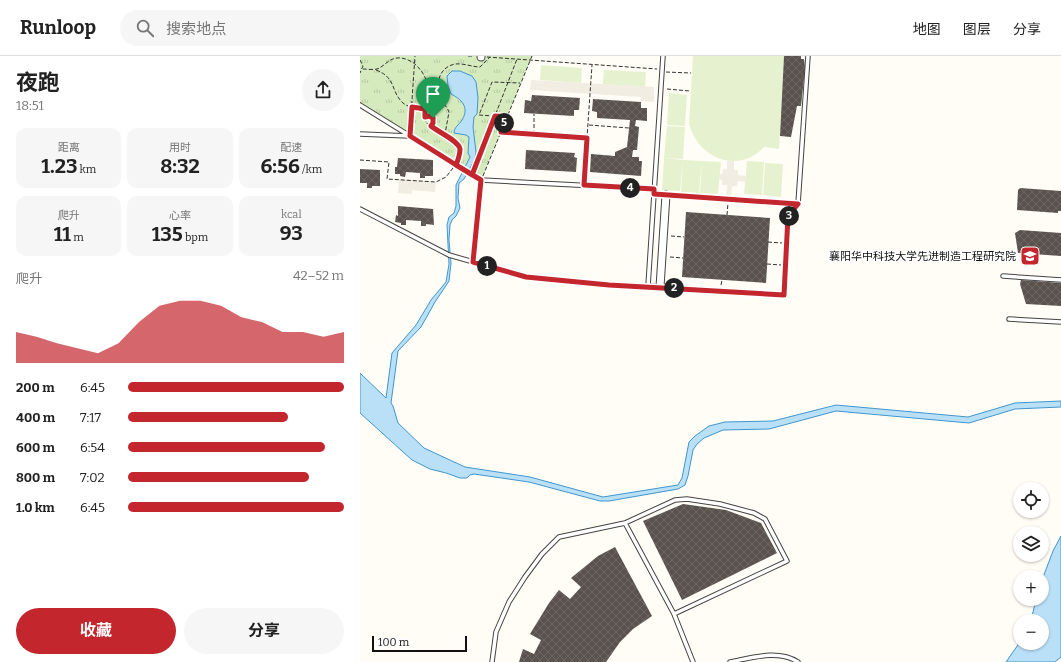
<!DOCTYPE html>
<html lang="zh">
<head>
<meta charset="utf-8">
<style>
	:root { --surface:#fff; --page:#f6f6f6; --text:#222; --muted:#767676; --line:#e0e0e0; --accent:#c4262e }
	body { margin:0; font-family:Bitter,"Noto Sans SC",serif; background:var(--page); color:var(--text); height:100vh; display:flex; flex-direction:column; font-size:15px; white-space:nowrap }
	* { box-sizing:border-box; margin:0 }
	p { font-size:13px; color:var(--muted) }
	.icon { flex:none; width:22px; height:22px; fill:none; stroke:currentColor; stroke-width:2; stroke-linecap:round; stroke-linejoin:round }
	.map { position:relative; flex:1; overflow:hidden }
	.drawer { display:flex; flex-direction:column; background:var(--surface); width:360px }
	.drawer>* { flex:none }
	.controls { position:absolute; left:653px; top:426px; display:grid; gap:8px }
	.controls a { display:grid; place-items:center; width:36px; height:36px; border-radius:50%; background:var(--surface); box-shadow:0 1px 3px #0004; font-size:20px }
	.scale { position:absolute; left:12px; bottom:10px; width:95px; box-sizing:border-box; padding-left:4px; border:2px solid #111; border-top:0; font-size:11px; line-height:14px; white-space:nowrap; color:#111; -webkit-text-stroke:3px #fff; paint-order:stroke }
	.pin { position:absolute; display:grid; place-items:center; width:34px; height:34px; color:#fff; margin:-41px -17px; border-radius:50% 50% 50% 0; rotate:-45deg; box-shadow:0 0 4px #0007 }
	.pin .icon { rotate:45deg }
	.km { position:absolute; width:20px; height:20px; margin:-10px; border-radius:50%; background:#222; color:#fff; font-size:11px; line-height:20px; text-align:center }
	.round { display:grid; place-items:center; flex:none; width:42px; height:42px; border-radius:21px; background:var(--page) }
	.overview { display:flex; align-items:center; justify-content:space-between; height:68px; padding:0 16px }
	h1 { font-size:22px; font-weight:700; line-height:30px }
	.stats { display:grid; grid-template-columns:repeat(3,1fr); gap:6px; height:68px; padding:4px 16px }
	.stats div { display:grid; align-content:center; border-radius:10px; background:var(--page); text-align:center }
	.stats b { font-size:20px; font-weight:700 }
	.stats small { font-size:11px; font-weight:400 }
	.stats p { font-size:11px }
	.chart { height:112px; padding:8px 16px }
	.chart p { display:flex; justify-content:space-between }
	.chart svg { width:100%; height:72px; margin-top:4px; fill:var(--accent); opacity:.7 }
	.action { display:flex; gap:8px; margin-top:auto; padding:8px 16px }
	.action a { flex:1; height:46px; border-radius:24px; background:var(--accent); color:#fff; font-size:16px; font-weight:700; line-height:46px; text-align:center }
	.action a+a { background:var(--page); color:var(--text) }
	ul { padding:0 16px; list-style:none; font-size:13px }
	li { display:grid; grid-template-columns:64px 48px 1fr; align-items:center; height:30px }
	li i { height:10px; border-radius:5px; background:var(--accent) }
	header { display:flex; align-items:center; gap:24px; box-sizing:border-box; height:56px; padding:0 20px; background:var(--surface); border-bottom:1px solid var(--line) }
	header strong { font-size:19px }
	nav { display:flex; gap:22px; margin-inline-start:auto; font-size:14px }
	.search { width:280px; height:36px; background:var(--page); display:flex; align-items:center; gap:10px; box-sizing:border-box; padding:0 14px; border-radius:22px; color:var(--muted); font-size:15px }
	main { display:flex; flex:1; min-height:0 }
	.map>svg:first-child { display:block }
</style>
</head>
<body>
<header>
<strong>Runloop</strong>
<div class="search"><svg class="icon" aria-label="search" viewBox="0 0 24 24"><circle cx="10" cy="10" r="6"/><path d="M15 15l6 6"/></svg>搜索地点</div>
<nav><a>地图</a><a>图层</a><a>分享</a></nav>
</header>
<main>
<section class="drawer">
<div class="overview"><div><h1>夜跑</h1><p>18:51</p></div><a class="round"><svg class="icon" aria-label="share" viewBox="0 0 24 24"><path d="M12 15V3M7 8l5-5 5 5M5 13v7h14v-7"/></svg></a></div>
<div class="stats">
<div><p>距离</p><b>1.23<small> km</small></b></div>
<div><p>用时</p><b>8:32</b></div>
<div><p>配速</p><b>6:56<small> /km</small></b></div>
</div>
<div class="stats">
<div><p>爬升</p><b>11<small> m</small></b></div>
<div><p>心率</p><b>135<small> bpm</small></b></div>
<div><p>kcal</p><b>93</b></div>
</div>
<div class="chart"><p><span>爬升</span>42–52 m</p>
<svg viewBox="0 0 160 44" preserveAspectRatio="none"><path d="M0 44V25L10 28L20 32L30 35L40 38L50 32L60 19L70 9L80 6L90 6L100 9L110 16L120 19L130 25L140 25L150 28L160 25V44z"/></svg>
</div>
<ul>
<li><b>200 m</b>6:45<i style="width:100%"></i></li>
<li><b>400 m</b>7:17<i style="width:74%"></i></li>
<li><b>600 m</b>6:54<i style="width:91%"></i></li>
<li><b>800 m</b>7:02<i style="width:84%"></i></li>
<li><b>1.0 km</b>6:45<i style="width:100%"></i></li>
</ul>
<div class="action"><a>收藏</a><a>分享</a></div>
</section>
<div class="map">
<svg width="701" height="606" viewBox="0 0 701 606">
	<defs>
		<pattern id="grass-tufts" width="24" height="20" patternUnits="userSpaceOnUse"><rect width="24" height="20" fill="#d5ebbd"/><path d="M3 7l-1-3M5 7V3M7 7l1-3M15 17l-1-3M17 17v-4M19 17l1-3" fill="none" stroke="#b6c8a1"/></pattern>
		<pattern id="building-cross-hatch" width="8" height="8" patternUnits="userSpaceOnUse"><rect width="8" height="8" fill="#5a524d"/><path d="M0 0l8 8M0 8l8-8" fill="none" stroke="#6d6662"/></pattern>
	</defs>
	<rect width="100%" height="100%" fill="#fffdf5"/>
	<!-- grass -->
	<path fill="url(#grass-tufts)" d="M0,0h172l-51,124 -121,-75z"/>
	<!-- pitch -->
	<path fill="#e6f2cf" d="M333,0h91l-5,93 -15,-2c-26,28 -67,11 -75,-24z
		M181,9l41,3 -1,15 -41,-3z
		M244,14l42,2 -1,15 -42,-3z
		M309,37l18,2 -2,31 -18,-1z
		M307,70l18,1 -2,32 -19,-1z
		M304,102l19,2 -3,31 -18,-1z
		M323,104l19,1 -3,32 -18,-1z
		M342,105l19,1 -3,32 -18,-1z
		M387,105l17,1 -2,33 -18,-1z
		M405,107l18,1 -2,33 -18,-2z"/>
	<!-- plaza -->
	<path fill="#f1ede2" d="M171,24l123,7v15l-13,-1v-4l-111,-7z
		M367,105h7v9h4v5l8,1 -1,6 -7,-1 -1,5h-5l-1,13h-5l1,-14h-5v-5l-3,-1 1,-5h2l1,-5h4z
		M39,123l37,3 -1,10 -23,-2v4l-14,-1z"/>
	<!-- water -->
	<path fill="#b9e0f7" stroke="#3f96cf" d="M92,15h8l12,5 4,6 2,16 -1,16 -3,3 -1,10 3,25 -1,7 -11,20 -5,4 -1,15 2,10 -4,8 -4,4 -2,5 -1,15 2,23 -2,18 -14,21 -14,25 -23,24 -7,52 2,3 5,17 26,25 41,19 65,10 73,20 75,-12 4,-7 7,-36 6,-6 14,-10 16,-4 48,-1 63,-16 132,12 47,-14 46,-2v6l-46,2 -46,14 -133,-12 -67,18 -46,1 -19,8 -7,6 -4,6 -5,26 -3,9 -7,4 -69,12h-9l-71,-19 -55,-8 -4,1 -3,3h-7l-14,-5 -16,-4 -18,-9 -52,-47v-40l26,25 6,-45 24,-28 15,-25 15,-18 3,-18 -2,-39 2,-8 5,-4 2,-7v-21l14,-28 -2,-4 1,-16 -3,-2 -12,-2c0,-6 5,-8 8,-13 8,-13 -1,-21 -11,-26l-3,-8 -1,-10z
		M701,480v121l-6,5h-49l14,-20v1h22v-22h-11l5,-22h6v-19l11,-29z"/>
	<!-- building -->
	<path fill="url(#building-cross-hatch)" d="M424,0h17v3h3l1,9 -4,38h-4l-6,31 -11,-1z
		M172,39l48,3 -1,12h-5v6l-50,-3 1,-13 6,1z
		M233,43l48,3v6h6v13l-11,-1 -1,6 4,1 -2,23h-4l-1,7h7v4h3l-1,15 -51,-4 1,-18 24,2v-4l12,-5 3,-27 -33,-2v-6l-5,-1z
		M166,94l49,3 -1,4 3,1 -1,14 -51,-3z
		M38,102l35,2v16h-8v2h-5v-5l-14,-1 -1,5 -5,-1v-2h-5v-7h2z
		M0,113l20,1v16h-8v2h-5v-5h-7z
		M660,132l41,3v20h-3v2l-41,-3 1,-20z
		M38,150l35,3 1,16 -8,-1v2h-5v-5l-15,-1v5h-5v-2l-6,-1 1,-7 2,1z
		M326,156l84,6 -4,65 -84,-6z
		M660,174l41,3v23l-43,-3 -3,-20z
		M661,224l40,3v23l-35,-2 -6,-20z
		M323,448l43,6 35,13 16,30 -95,47 -39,-79z
		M255,491l37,69 -19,13 -13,13 -14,20h-87l4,-13 11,5 7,-14 -11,-6 19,-31 10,-13 11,9 11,-12 -10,-9 27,-22z"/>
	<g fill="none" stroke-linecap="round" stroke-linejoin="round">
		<!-- lane casing -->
		<g stroke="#444" stroke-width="5.5">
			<path id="lane" d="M0,49l121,75 173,9
				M0,78l49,2
				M294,138l144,10 10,-148
				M0,153l89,46 77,22 83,8 39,1 15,-230
				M113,206l8,-82
				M643,220l58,4
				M288,230l136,9 4,-79 10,-12
				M649,263l52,3
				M265,467l49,91 19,48
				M132,606l4,-30 13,-30 16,-25 17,-23 17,-17 66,-14 50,-23 12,-1 33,5 34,9 11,6 22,42 -113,53
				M370,606c21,-4 48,-13 68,0"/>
		</g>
		<!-- street casing -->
		<g stroke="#444" stroke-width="9">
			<path id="street" d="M121,1v-1
				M300,231l6,-92"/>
		</g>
		<!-- path -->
		<path stroke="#333" stroke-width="1" stroke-dasharray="4 2" stroke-linecap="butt" d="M108,0h6
			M127,1l170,12
			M0,4l3,6 -3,7
			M3,13c5,0 13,2 18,-2 5,-3 8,-8 16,-9 6,-1 15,3 19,7 13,13 13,23 10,40 -1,5 -3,10 -1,15 3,7 13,11 20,14
			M16,14c21,8 14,21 27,33 6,5 14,5 21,6
			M306,16l25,1
			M307,33l23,2
			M65,61l4,-1 4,2v5l-2,3
			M147,61l-28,-2 13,-33 28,1
			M229,69l40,3
			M50,73l5,-73
			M142,77l84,5
			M174,78v-20
			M0,104l29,2 -2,17 49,3 10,-5 7,-9
			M98,104c5,-20 -5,-13 -13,-26l4,-22c-2,-5 -7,-11 -9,-16 -5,-14 0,-29 15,-32 9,-1 17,3 25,3l10,-10
			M114,114l43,-111
			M123,120l49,-120
			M224,125l8,-116
			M367,159l1,-12
			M311,180l13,1
			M408,186l14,1
			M310,201l13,1
			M407,208l14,1
			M361,229l1,-5"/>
		<!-- lane -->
		<use href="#lane" stroke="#fff" stroke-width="3.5"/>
		<!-- street -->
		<use href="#street" stroke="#fff" stroke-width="7"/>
	</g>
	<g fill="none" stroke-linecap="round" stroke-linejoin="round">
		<!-- route casing -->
		<g stroke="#fff" stroke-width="8">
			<path id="route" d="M73,62v5l-2,3c7,6 28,15 29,23 0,5 -2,11 -4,16l25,15 -8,82 53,15 83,8 175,10 4,-79 10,-12 -144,-10v-5l-70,-4 3,-47 -86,-6 6,-15 -12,-1 -23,59 -62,-39 2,-29 13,2v8l4,-1 4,2"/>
		</g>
		<!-- route -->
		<use href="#route" stroke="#c4262e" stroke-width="5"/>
	</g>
	<!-- icons -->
	<defs>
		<g id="university-square" transform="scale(1)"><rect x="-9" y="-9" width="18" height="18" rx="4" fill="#c4262e" stroke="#fff"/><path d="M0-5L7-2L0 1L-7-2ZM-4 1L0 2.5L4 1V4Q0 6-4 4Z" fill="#fff"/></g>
	</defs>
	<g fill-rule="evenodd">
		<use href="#university-square" x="670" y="200"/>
	</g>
	<g text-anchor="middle" stroke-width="4" stroke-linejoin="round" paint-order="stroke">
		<!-- poi labels -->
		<g font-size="11" fill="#111" stroke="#fff" text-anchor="end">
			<text x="656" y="204">襄阳华中科技大学先进制造工程研究院</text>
		</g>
	</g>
</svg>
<div class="controls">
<a><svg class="icon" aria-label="locate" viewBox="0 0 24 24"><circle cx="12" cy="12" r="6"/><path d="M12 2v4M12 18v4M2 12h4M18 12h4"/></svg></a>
<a><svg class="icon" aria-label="layers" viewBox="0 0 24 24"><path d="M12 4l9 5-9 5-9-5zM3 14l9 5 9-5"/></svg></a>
<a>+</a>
<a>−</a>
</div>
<div class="scale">100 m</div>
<div class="pin" style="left:73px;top:62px;background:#1e9e55"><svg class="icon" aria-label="arrive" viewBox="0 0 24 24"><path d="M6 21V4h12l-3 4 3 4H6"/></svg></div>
<b class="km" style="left:127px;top:210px">1</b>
<b class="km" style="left:314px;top:232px">2</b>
<b class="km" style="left:429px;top:160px">3</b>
<b class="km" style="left:270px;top:132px">4</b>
<b class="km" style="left:144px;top:67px">5</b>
</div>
</main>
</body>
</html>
